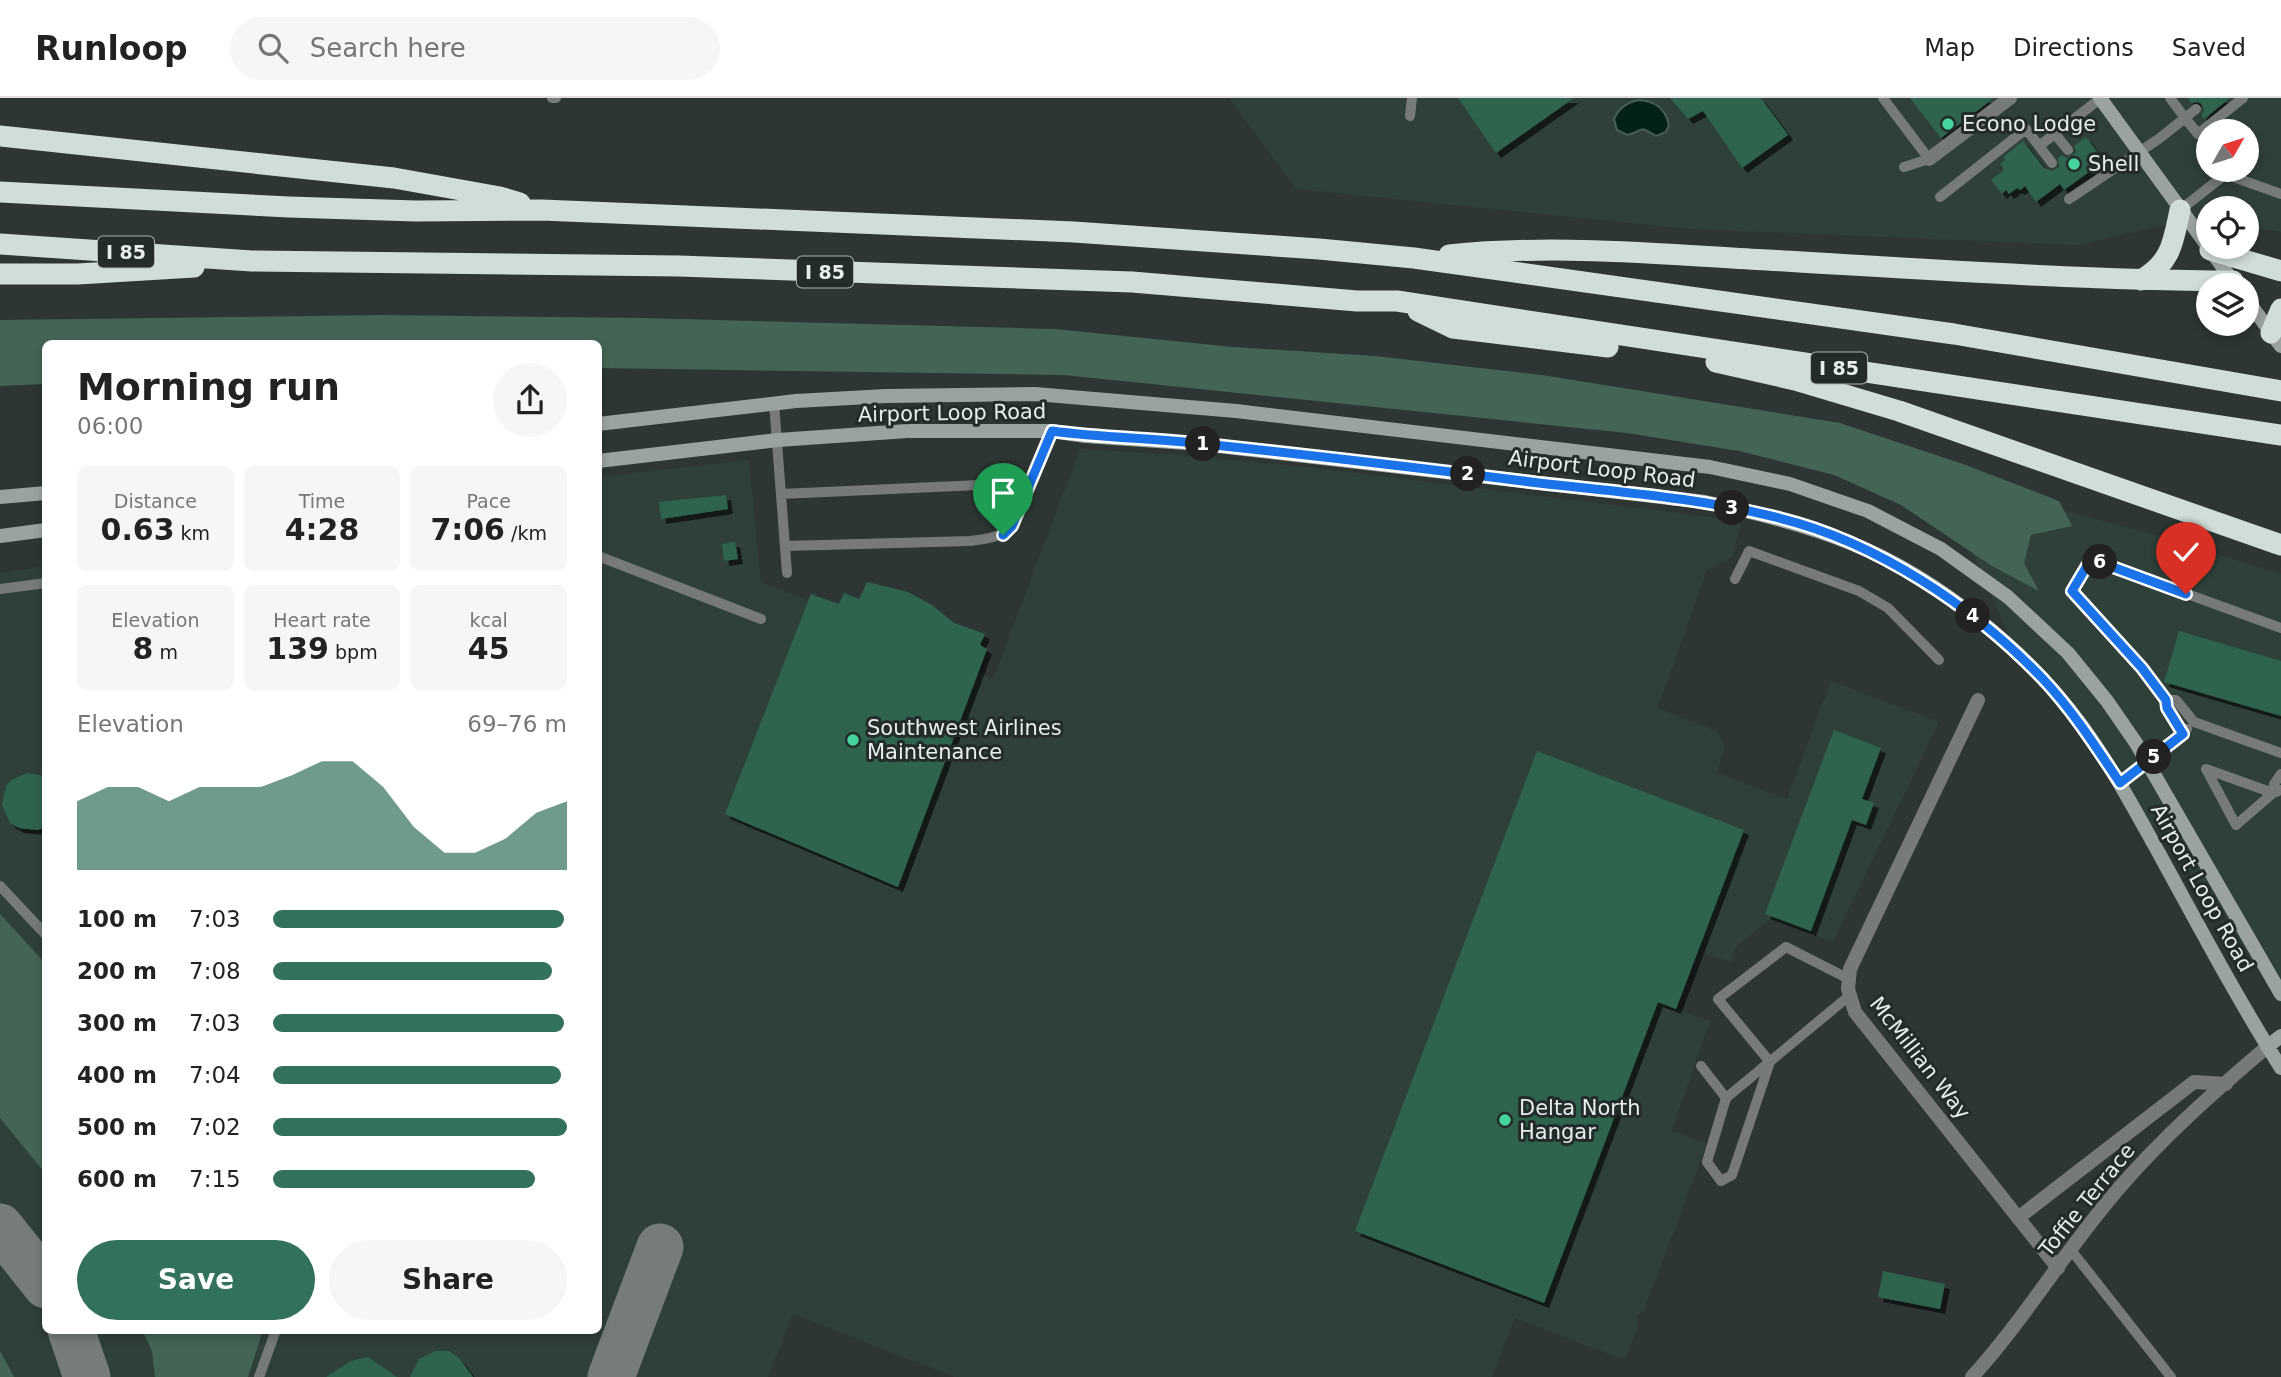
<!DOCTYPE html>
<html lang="en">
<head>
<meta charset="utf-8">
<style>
	:root { --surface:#fff; --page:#f6f6f6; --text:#222; --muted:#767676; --line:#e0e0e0; --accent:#32725a }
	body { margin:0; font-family:"DejaVu Sans",sans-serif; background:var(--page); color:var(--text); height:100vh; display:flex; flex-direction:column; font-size:26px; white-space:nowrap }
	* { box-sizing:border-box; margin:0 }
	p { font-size:23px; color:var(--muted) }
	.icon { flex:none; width:38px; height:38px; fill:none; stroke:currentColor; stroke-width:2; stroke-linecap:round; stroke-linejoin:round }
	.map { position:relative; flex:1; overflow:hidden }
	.drawer { position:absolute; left:42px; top:242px; width:560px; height:994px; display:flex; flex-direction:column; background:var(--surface); border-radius:10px; box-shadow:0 4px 10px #0003 }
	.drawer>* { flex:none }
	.needle { width:46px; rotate:51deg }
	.controls { position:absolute; left:2196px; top:21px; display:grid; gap:14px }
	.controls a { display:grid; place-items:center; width:63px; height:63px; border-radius:50%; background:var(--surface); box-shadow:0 4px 10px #0003; font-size:35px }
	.pin { position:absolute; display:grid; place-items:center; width:60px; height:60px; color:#fff; margin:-72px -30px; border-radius:50% 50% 50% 0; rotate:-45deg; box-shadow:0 0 7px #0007 }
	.pin .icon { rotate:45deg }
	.km { position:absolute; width:35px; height:35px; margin:-18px; border-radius:50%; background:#222; color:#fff; font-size:19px; line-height:35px; text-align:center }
	.round { display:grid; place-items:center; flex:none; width:74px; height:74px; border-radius:37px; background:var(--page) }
	.overview { display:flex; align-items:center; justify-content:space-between; height:119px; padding:0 35px }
	h1 { font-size:38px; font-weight:600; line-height:52px }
	.stats { display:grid; grid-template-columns:repeat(3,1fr); gap:10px; height:119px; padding:7px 35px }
	.stats div { display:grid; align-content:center; border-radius:10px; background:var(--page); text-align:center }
	.stats b { font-size:30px; font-weight:600 }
	.stats small { font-size:19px; font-weight:400 }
	.stats p { font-size:19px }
	.chart { height:196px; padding:14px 35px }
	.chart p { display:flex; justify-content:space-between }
	.chart svg { width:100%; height:126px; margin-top:7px; fill:var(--accent); opacity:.7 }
	.action { display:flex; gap:14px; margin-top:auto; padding:14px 35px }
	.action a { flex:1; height:80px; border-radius:42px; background:var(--accent); color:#fff; font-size:28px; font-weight:600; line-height:80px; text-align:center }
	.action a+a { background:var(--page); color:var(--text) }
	ul { padding:0 35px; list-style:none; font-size:23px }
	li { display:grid; grid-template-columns:112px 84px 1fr; align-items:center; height:52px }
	li i { height:18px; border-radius:9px; background:var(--accent) }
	header { display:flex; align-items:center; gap:42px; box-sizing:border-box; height:98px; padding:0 35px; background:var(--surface); border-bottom:2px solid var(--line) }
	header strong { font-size:33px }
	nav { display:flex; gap:38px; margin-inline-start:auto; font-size:24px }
	.search { width:490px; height:63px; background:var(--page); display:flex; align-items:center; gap:18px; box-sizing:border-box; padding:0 24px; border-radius:38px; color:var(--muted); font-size:26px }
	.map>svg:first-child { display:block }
</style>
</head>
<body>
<header>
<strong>Runloop</strong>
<div class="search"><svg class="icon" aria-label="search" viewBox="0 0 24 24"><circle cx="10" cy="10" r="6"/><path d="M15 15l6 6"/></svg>Search here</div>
<nav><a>Map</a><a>Directions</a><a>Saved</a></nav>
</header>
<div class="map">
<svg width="2281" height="1279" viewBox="0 0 2281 1279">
	<defs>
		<filter id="shadow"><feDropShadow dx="5" dy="5" stdDeviation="0" flood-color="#0009"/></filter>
	</defs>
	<rect width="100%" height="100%" fill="#2d3632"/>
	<!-- built -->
	<path fill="#2f4038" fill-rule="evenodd" d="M1229,0h1052v134l-34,-4v-20h-39v16l-27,-3 -102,24 -389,-16 -394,-40zM2208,33h39v39h-39z
		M1080,351l100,6 136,13 426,53 -10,36 -25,13 -49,138 58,23 6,8 2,9 -7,25 70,26 44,-118 108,41 -106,220 -62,-23 -34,27 -6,16 -33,-10 -22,57 34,12 -38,110 35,13 -63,166 -7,6 1,9 -13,35 -110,-42 -23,59h-537l-162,-63 -25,63h-768v-804l45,-7 1,764h552l1,-853 150,-17 12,122 47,18 3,-6 27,10 6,-11 18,7 2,-13 5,-5 39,10 24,13 14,11 -2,3 41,15 -5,10 7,5 -9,24 15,6z
		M1939,379l210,56 132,41v431l-62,-98 -199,-246z"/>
	<!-- green -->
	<path fill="#446455" d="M382,217l260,3 413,11 178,18 142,9 167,19 298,48 123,41 96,37 13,25 -41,9 -7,28 15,28 -47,-25 -91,-61 -67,-30 -95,-24 -112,-18 -563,-58 -465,-7 -1,-25h-552l-1,41 -45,2v-66z
		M0,816l45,49v210l-45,-55z
		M142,1232h121l-15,47h-93l-3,-26z
		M0,1253l14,26h-14z"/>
	<!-- water -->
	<path fill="#042116" stroke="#485e56" stroke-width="2" d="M1639,2c16,1 26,8 30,25l-3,7 -10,4c-20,-12 -10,-5 -29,-1l-10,-5 -3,-11c5,-11 13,-17 25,-19z"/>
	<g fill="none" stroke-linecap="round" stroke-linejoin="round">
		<!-- taxiway -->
		<path stroke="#757c79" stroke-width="47" d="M0,1129l46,58
			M71,1232l16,47
			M611,1279l49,-130"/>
	</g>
	<!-- building -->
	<path fill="#2e644d" filter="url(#shadow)" d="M1458,0h116l-78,55z
		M1670,0h91l27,37 -46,33 -39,-57 -15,8z
		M1910,0h84l-53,40z
		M2188,0h42l-26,21 -3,-4 3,-4 -2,-6 -4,-4 -7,2z
		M2086,39l18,24 -40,29 -4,-6 -24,18 -11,-16 -5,4 -3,-2 -8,6 -3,-4 -4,4 -11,-14 13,-10 -4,-6 5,-4 -2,-3 20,-16 21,27 8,3 7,-4 -1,-9 4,-3 4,3 6,-2 4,-4 -2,-6z
		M726,397l2,14 -67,10 -2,-17z
		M735,444l3,17 -14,2 -2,-17z
		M867,484l41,10 24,13 22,18 31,11 -5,11 7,4 -89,238 -173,-73 86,-220 28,10 5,-11 15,6z
		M2179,533l102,30v55l-117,-34z
		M1834,632l47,18 -19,51 12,4 -8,22 -14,-5 -41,111 -46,-17z
		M1537,653l207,79 -68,179 -18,-7 -114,301 -189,-72z
		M27,675l19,3v51l-8,3 -19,-2 -9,-5 -8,-18 4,-19 5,-6z
		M1883,1173l62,13 -5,25 -62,-12z
		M435,1253h14l11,8 13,18h-63l9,-18z
		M368,1259l29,20h-71l25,-16z"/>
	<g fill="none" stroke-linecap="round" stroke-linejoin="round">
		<!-- service -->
		<path stroke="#767b78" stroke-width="10" d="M552,0h4
			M1883,0l46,61 -25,8
			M2196,11l-11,9 13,16 45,-36
			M1410,18l2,-18
			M2054,35l14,17
			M2039,48l62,-48
			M2247,59l6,-5
			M2225,76l56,20
			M1940,99l86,-68 26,34
			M2069,101l91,-61 25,-20 -15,-20
			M2180,112l51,-40
			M774,305l13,170
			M781,396l220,-10 24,10
			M785,448l185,-5c17,-2 29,-3 41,-15l41,-95
			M598,458l163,63
			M1735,481l14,-28 110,40 29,17 51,52
			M0,491l46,-6
			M2167,602h9l18,22 87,31
			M2183,636l-16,-26v-8l-25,-32 -70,-77 19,-32 190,69
			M2206,671l30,56 37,-32 8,-3
			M2206,671l67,24
			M2120,686l67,-55
			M2273,695l1,-9 7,-10
			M0,788l46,49
			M1770,964l-52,-63 68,-52 63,32
			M1701,968l25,32 123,-102
			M1726,1000l-19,64 14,19 11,-6 38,-113
			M2071,1152l100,127
			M259,1279l17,-47"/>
		<!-- minor -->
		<path stroke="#767b78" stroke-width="14" d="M1929,61l81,-61
			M1978,602l-128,269 -2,20 7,23 203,256"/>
		<!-- tertiary -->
		<path stroke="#767b78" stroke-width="14" d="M2018,1120l176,-136 32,2
			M1972,1279c54,-59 95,-130 148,-190 44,-51 96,-97 147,-140"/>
		<!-- secondary -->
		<path stroke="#9ba39f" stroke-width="14" d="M2100,0l135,186
			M2247,202l34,46
			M598,326l198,-23 90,-5 149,-2 201,17 474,56 80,17 78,27 73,38 67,48 60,56 39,48 29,42 145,251
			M598,363l180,-21 129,-9h145l33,5 116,8 504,58c51,11 99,22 148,42 85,34 175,108 229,182 30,41 54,86 79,131 39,71 77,143 120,211
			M0,399l46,-4
			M0,438l46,-6
			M2267,949l14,-11"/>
		<!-- motorway -->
		<path stroke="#d1ddd7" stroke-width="21" d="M0,38l394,42 106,19 20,6
			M0,94l289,15 127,4 126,-1 532,22 245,17 95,9 540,76 327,57
			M0,146l252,17 427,5 453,16 225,19h40l884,134
			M2210,152l71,21
			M1449,157c105,-11 212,-1 318,5 155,9 311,20 466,21
			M0,176h78l116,-7
			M2141,182c31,-18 32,-38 39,-70
			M1418,213l35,17 155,19
			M2271,235l10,-24
			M1716,264l79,18 104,31 382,134"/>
	</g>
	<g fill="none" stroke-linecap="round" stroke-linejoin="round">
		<!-- route casing -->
		<g stroke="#fff" stroke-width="14">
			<path id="route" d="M1003,437l9,-9 40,-95c51,7 102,7 153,13 112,12 223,25 334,39 80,9 162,15 240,35 98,24 195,89 264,161 30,32 53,68 77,104l63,-49 -16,-26 -1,-8 -24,-32 -70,-77 19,-32 95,35"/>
		</g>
		<!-- route -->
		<use href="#route" stroke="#1a73e8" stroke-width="9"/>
	</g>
	<!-- markers -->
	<g fill="#45d49e" stroke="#232c28" stroke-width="2.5">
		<circle cx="1948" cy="26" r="7"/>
		<circle cx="2074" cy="66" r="7"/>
		<circle cx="853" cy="642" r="7"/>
		<circle cx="1505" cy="1022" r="7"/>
	</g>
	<g text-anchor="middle" stroke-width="6" stroke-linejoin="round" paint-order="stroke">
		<!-- shield labels -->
		<g fill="#232c28" stroke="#acb3b0" stroke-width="2">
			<rect x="98" y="138.5" width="56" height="31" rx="5"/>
			<rect x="797" y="158.5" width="56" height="31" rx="5"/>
			<rect x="1811" y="254.5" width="56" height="31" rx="5"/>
		</g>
		<g font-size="19" font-weight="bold" fill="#e7edea">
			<text x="126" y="161">I 85</text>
			<text x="825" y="181">I 85</text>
			<text x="1839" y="277">I 85</text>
		</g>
		<!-- poi labels -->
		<g font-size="21" fill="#e7edea" stroke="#232c28" text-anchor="start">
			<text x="1962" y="33">Econo Lodge</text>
			<text x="2088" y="73">Shell</text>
			<text x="867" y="637">Southwest Airlines<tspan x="867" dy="24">Maintenance</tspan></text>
			<text x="1519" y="1017">Delta North<tspan x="1519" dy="24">Hangar</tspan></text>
		</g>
		<!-- street labels -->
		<g font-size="21" fill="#e7edea" stroke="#232c28">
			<text transform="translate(952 315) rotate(-1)" y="7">Airport Loop Road</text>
			<text transform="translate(1602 371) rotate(7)" y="7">Airport Loop Road</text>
			<text transform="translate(2202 790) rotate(61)" y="7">Airport Loop Road</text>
			<text transform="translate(1920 960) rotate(52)" y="7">McMillian Way</text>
			<text transform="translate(2087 1102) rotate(-51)" y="7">Toffie Terrace</text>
		</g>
	</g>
</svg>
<div class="controls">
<a><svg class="needle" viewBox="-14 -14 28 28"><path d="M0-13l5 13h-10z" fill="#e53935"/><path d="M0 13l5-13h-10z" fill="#767676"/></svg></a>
<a><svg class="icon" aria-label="locate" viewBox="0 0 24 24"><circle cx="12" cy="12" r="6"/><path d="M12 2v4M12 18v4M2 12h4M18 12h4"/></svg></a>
<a><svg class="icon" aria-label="layers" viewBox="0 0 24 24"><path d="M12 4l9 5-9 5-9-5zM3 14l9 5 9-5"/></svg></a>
</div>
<div class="pin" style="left:1003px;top:437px;background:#1e9e55"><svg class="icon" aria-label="arrive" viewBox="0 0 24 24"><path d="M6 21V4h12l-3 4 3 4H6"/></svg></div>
<div class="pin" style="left:2186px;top:496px;background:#d93025"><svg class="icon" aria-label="check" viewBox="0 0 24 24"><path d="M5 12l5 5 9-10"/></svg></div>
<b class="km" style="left:1203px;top:346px">1</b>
<b class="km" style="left:1468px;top:376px">2</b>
<b class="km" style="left:1732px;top:410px">3</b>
<b class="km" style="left:1973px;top:518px">4</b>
<b class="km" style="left:2154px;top:659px">5</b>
<b class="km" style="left:2100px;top:464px">6</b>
<section class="drawer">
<div class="overview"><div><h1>Morning run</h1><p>06:00</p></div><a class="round"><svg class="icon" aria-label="share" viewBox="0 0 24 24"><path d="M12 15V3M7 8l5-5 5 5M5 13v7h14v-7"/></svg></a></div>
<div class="stats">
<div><p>Distance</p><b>0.63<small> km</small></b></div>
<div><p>Time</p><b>4:28</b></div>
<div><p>Pace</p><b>7:06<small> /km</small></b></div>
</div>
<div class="stats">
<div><p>Elevation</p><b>8<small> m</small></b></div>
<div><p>Heart rate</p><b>139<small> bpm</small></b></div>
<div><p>kcal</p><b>45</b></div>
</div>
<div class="chart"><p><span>Elevation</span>69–76 m</p>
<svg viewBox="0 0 160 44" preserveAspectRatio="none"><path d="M0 44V20L10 15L20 15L30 20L40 15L50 15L60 15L70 11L80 6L90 6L100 15L110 29L120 38L130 38L140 33L150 24L160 20V44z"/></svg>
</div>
<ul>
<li><b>100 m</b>7:03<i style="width:99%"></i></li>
<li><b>200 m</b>7:08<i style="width:95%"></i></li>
<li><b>300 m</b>7:03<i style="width:99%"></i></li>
<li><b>400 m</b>7:04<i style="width:98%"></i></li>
<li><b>500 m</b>7:02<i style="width:100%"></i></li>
<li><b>600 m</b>7:15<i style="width:89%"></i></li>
</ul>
<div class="action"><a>Save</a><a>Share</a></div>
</section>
</div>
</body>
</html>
